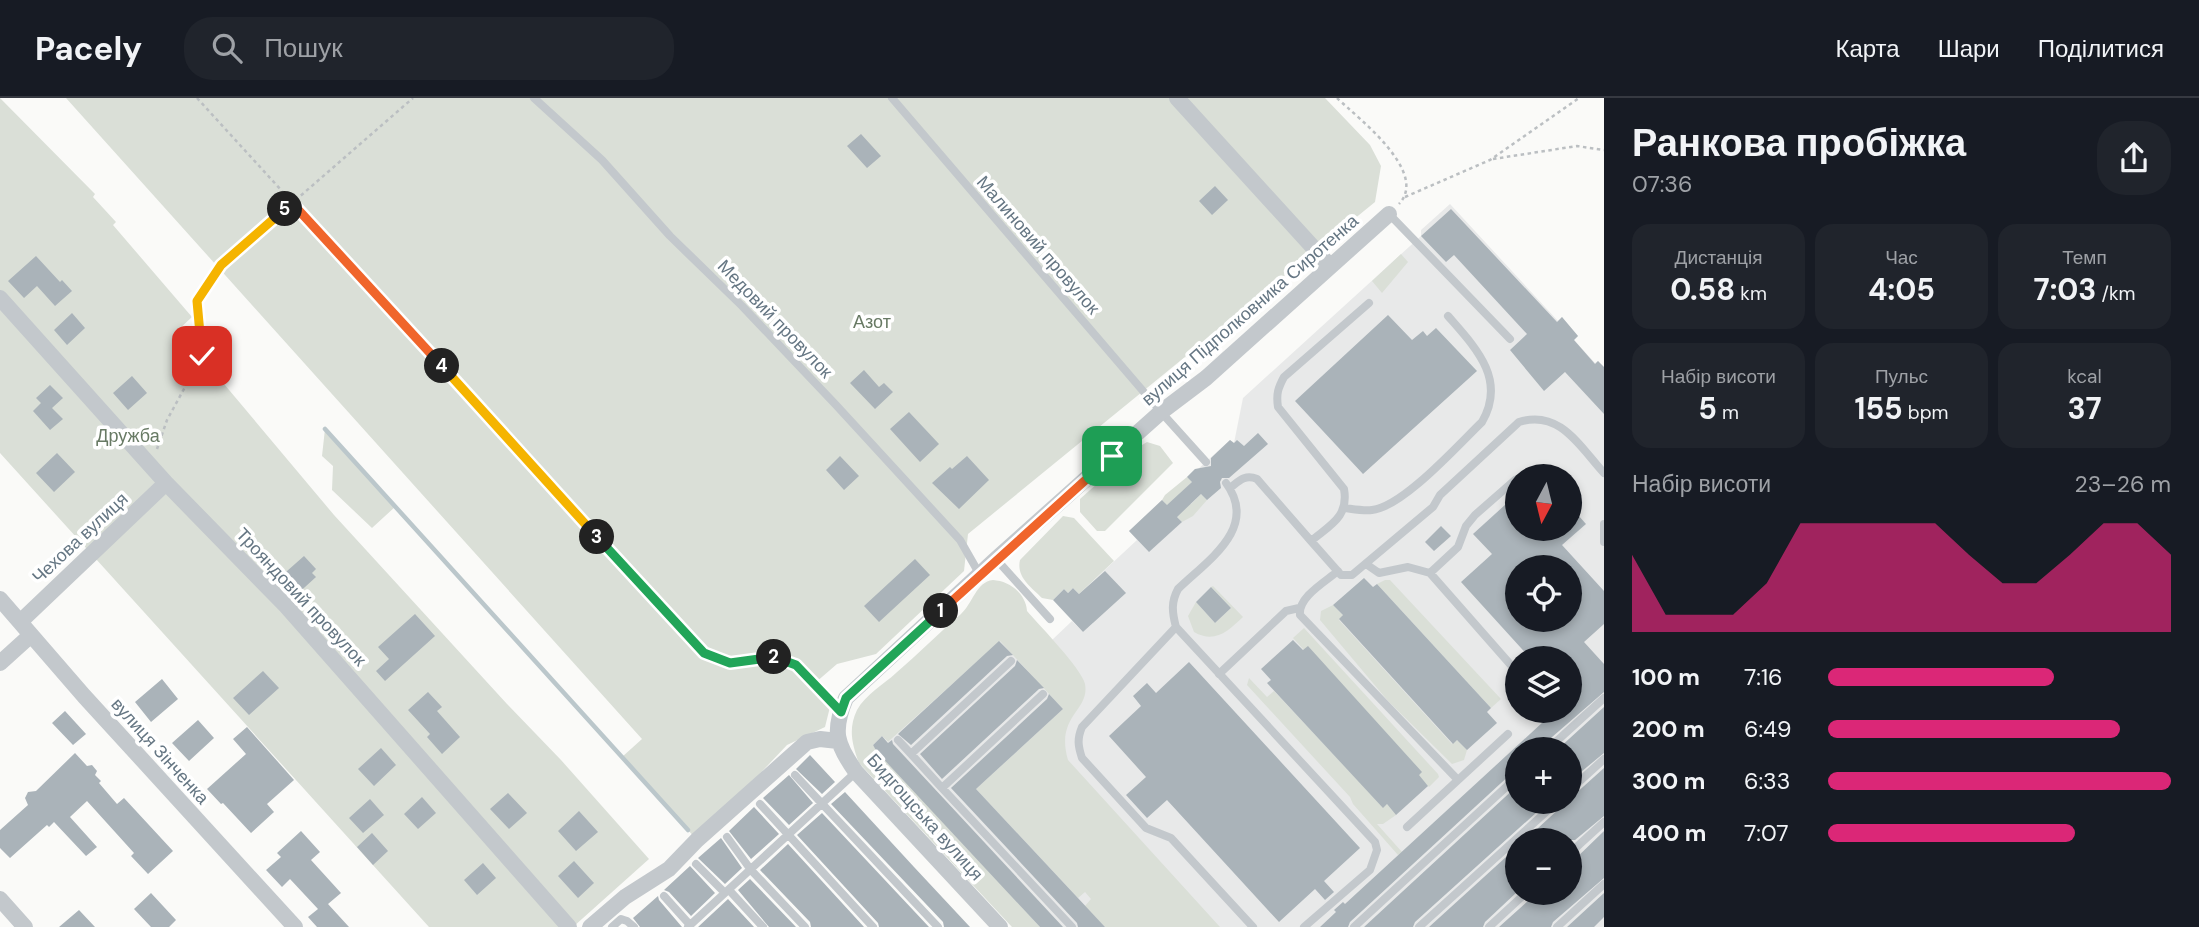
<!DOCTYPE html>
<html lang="uk">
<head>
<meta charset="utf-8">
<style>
	:root { --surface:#171b24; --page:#20242c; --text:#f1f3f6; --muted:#9ea1a6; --line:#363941; --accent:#db2777 }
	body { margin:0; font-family:"DM Sans",sans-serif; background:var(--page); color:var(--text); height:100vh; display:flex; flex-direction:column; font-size:26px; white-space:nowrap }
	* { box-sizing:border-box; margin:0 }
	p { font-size:23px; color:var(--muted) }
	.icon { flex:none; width:38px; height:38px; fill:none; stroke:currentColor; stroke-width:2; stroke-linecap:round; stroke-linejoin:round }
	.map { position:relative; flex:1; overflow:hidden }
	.drawer { display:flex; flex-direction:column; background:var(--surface); width:595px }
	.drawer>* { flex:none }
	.needle { width:46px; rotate:187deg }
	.fabs { position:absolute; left:1505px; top:366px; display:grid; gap:14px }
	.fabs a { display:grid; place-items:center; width:77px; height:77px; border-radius:50%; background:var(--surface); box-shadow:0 4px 10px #0003; font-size:35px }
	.pin { position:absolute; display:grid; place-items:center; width:60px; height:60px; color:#fff; margin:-30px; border-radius:14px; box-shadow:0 4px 10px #0006 }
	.km { position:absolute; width:35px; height:35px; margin:-18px; border-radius:50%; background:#222; color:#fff; font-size:19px; line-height:35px; text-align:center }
	.round { display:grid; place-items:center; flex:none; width:74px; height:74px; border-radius:28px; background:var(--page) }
	.summary { display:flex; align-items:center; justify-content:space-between; height:119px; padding:0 28px }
	h1 { font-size:38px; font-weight:700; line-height:52px }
	.stats { display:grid; grid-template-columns:repeat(3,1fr); gap:10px; height:119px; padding:7px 28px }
	.stats div { display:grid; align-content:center; border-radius:18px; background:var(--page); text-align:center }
	.stats b { font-size:30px; font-weight:700 }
	.stats small { font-size:19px; font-weight:400 }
	.stats p { font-size:19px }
	.chart { height:196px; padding:14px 28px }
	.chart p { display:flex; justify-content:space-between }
	.chart svg { width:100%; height:126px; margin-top:7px; fill:var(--accent); opacity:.7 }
	ul { padding:0 28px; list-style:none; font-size:23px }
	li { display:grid; grid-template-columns:112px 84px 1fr; align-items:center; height:52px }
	li i { height:18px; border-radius:9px; background:var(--accent) }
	header { display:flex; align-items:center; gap:42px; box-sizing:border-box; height:98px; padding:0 35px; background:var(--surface); border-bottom:2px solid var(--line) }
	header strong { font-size:33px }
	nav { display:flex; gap:38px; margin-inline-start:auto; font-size:24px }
	.search { width:490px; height:63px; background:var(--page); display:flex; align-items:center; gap:18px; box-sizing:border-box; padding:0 24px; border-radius:28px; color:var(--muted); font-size:26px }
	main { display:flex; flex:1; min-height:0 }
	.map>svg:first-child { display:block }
</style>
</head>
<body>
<header>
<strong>Pacely</strong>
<div class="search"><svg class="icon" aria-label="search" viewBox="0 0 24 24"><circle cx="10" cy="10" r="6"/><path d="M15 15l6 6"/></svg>Пошук</div>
<nav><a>Карта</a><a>Шари</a><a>Поділитися</a></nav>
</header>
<main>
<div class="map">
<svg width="1604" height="829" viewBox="0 0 1604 829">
	<rect width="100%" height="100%" fill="#fafaf8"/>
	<!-- built -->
	<path fill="#e8e9e9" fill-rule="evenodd" d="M1450,106l108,117 4,-4 16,19 -4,4 21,23 3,-2 6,6v560h-564l-163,-175 122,-111 48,-6 5,5 20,-19 11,11 10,-9 -14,-29 58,-54 -8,-9 33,-31 5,5 24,-23 -4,-5 8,-8 2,1 33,-30 4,3 9,-45 178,-162v-6zM1517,378h53v52h-53zM1517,469h53v53h-53zM1517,560h53v52h-53zM1517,651h53v53h-53zM1517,742h53v52h-53z"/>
	<!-- green -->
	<path fill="#dadfd7" d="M0,0l95,96 -2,3 23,25 -3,3 79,92 -15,14 21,22 136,162 173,189 54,56 88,99 -76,68h-144l-429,-474z
		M66,0h1259l45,47 11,21 -6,36 -407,332 -4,37 -88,83 -39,10 -22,19 15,24 -5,20 -38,18 -90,95 -75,-83 20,-18z
		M1401,156l7,8 -26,31 -10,-12z
		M325,331l71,77 -24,22 -40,-38 1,-24 -11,-10z
		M1147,344l13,4 13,17 -68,68h-8l-17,-19v-13l57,-51z
		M1187,379l5,5 -11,11 10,11 10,-10 6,6 -14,16 -11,6 -20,-22 3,-5z
		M1063,418l11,2 40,43 -35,33 -6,-6 -5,5 -4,-4 -11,11 -11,-2c-11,-11 -26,-21 -22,-38z
		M993,482c17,1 33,14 34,31 12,14 55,58 58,73 5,27 -30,31 -17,76l152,167h-115l-20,-21 6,-7 -6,-7 -7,6 -102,-109 87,-80 -63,-68 -112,101 -6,-6 -9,9 167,182h-28l-153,-164c-7,-19 -11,-34 -2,-53 9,-16 26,-25 39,-37 22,-19 43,-40 65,-59 12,-11 15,-32 32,-34z
		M1385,482h5l111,119 -10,9 -114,-124z
		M1213,488l30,31c-15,14 -28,27 -49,15l-6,-16 8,-14 19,21 16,-15 -20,-21z
		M1333,507l10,10 -4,5 113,124 5,-4 10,10 -3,10 -12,4 -64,-63 -68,-81 1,-9z
		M1304,530l134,146 1,3 -10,10 -136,-149z
		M1249,580l18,19 7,-6 109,116 4,-3 9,11 -13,9h-6l25,28 -4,3 -45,-51 -3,-7 -103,-112z"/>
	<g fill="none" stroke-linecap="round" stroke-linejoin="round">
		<!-- stream -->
		<path stroke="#bbc7cb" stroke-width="4.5" d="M325,331l363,401"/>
	</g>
	<!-- building -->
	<path fill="#aab3b9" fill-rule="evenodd" d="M861,36l20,22 -14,12 -20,-22z
		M1215,88l13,14 -16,15 -13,-14z
		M1451,111l106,113 5,-5 16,19 -4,4 21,24 3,-3 6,6v47l-39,-42 -21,19 -34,-41 17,-16 -73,-79 -8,7 -25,-26z
		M36,158l24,26 2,-2 10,11 -17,15 -18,-20 -13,12 -16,-17z
		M72,215l13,15 -18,17 -13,-15z
		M1388,217l24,25 11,-9 4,5 9,-8 41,43 -114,103 -68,-73z
		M864,272l15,17 5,-4 9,9 -18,17 -25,-26z
		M132,278l15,17 -19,17 -15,-17z
		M50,287l13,13 -11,10 11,11 -13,11 -17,-19 8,-8 -5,-5z
		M909,314l30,32 -19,18 -30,-33z
		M1258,335l10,11 -39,34h-7l-2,4 1,6 -14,12 -6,-6 -24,23 5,5 -33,30 -20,-21 33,-31 5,5 25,-23 -5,-5 8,-8 16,-3v-8l19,-18 4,3 3,-3 7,6z
		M57,355l18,19 -21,20 -18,-19z
		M840,358l19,20 -15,14 -18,-20z
		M967,358l22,24 -30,29 -27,-26 18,-16 2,2z
		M1517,396v34h53v-22l16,18 -24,21 42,46v33l-20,18 20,22v28l-60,52 -2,5h-25v22l-4,1 -163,150 -2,5h-28l16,-15 -2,-2 9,-8 2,2 211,-194h14v-52h-40l-69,-76 31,-28 -19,-20zM1517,469h53v53h-53z
		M1441,428l10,10 -17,15 -9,-9z
		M304,458l12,13 -4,4 4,4 -22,20 -16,-18z
		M915,461l15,16 -51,47 -15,-16z
		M1105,473l21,22 -43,39 -30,-32 11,-11 4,4 5,-5 6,6z
		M1364,480l9,9 4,-3 114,124 -4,4 10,11 -30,27 -10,-10 -4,4 -114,-125 4,-4 -10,-10z
		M1211,489l20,21 -16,15 -19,-21z
		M415,516l20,22 -50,45 -9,-10 13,-12 -11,-12z
		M1293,542l10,10 5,-4 114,126 -3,3 9,11 -32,29 -9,-11 -4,4 -116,-125 4,-3 -10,-11z
		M999,543l14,14 -6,1 -96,89 -13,-11z
		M1017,562l27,28 -5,1 -97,90 -22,-25 95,-88z
		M1189,564l171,186 -36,33 10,11 -9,8 -10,-11 -36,33 -112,-122 -20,18 -21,-23 20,-18 -37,-41 32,-30 -8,-10 14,-13 9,10z
		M263,573l16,17 -30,27 -16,-17z
		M162,581l16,20 -27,23 -16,-20z
		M428,594l14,15 -5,4 23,26 -18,17 -15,-17 3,-3 -22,-24z
		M1049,596l14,15 -87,80 129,138h-27l-1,-4 -126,-135 96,-89z
		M1604,609v46l-34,28v-32h-12z
		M65,613l21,23 -13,11 -21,-22z
		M198,622l16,18 -25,23 -17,-18z
		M247,629l47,53 -27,24 7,8 -23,21 -28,-30 -2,1 -14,-15 39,-35 -13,-15z
		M882,638l6,7 4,-3 1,4 170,183h-23l-163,-175 -4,-7z
		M381,650l15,17 -22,21 -16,-17z
		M75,655l12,13 5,-1 5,6 -2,4 6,6 -2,2 18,21 7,-6 49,53 -25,23 -17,-18 3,-3 -47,-52 -17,16 27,30 -11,9 -32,-34 -5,5 -2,-2 -37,33 -10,-10v-18l28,-25 -3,-7 3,-6 8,-1z
		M810,657l25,27 -13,12 -26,-25z
		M1604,670v48l-29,24h-50l36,-33 2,-5h7v-6l4,-1z
		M789,677l24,28 -24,22 -26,-27z
		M1517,688v16h31l-133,120 -2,5h-49z
		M845,694l69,75 56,60h-26l-1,-5 -112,-118z
		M508,695l19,20 -18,16 -19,-20z
		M422,699l14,16 -18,16 -14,-15z
		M370,701l14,16 -21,18 -14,-15z
		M754,709l25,27 -28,25 -22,-28z
		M579,713l19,21 -22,19 -18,-20z
		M822,715l107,114h-50l-1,-4 -81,-88z
		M301,733l19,21 -9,8 30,33 -13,11 21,23h-32l-9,-10 10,-8 -28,-30 -8,8 -16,-17 15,-13 -4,-4z
		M1604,733v47l-51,44 -2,5h-52l39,-35h32v-28z
		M372,735l16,18 -15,14 -16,-18z
		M721,740l21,30 -17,16 -27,-26z
		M788,746l76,83h-53l-1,-5 -50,-52z
		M1517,749v45l-32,30 -2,5h-54z
		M574,763l20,22 -16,15 -20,-22z
		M483,765l13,15 -19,17 -13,-15z
		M690,768l25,27 -24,23 -22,-24 -5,-2z
		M750,781l46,48h-27l-31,-37z
		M151,795l25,27 -7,7h-18l-17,-18z
		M1604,795v24l-10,10h-27z
		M658,798l1,4 23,27h-42l-7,-9z
		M728,801l26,28h-56z
		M79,812l16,17h-36z"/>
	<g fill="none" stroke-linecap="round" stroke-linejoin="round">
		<!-- path -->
		<path stroke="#bbbfc2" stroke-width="2.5" stroke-dasharray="3.5 3.5" stroke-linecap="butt" d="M197,0l507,555 26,10 45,-6 21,8 33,34
			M1337,0c22,21 92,74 62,106
			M1493,61l84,-13 27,4
			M1405,99l85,-37 89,-62
			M157,351l10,-29 35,-64 -5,-55 24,-36 192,-167"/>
		<!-- service -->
		<path stroke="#c3c8cc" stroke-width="8" d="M534,0l68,62 68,76 72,70 94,99 124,135 20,35
			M892,0l269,314 45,50
			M1389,116l121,125
			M1226,385c33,45 -18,77 -48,106 -7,13 -6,23 -2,38l199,215 2,8 -7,20 -66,57
			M1230,390c9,-7 15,-14 27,-9l54,62c19,-16 38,-24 33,-52l-66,-82c-2,-13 0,-19 6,-30l85,-74
			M1345,410c8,1 18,3 27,2 31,-3 87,-66 110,-88 25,-43 -7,-75 -34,-106
			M1604,426v18
			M1311,443l30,34h11l81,-68 7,-12 79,-73c41,-13 61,25 85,51
			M996,461l54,60
			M1366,466l13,9 29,-6 22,6 87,99
			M1338,473c-13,11 -40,26 -38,44l158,165
			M1430,475l28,-26 8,-21 9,-11 40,-35
			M1176,529l-94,100c-5,12 -4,19 0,31l64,70 25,10 82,89
			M1011,563l-100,93 31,34 101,-94
			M1219,576l67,-63 13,-3
			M898,642l13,14
			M1548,651l56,-51
			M795,677l143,152
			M942,690l130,139
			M1570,692l34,-31
			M760,706l113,123
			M1407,729l101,-93
			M727,739l24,33 54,57
			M1570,755l34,-31
			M696,766l29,29
			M729,792l34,37
			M664,798l26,29
			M612,829l9,-8 6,2 7,6
			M688,829l168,-155
			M1354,829l163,-150
			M1419,829l138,-125
			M1489,829l38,-35
			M1557,829l47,-43"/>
		<!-- minor -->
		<path stroke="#c3c8cc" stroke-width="16" d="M1177,0l153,168
			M0,200l166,185 120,123 283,321
			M0,501l84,97 211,231
			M20,524l146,-139
			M0,565l31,-28
			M0,801l25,28
			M590,829l35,-30 44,-28 28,-29 110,-98 13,-3 18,2
			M1000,829l-144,-155c-20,-28 -24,-41 -10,-74l150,-139 165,-147 45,-34 183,-164"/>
	</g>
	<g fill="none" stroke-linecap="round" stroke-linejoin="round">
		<!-- split-1 casing -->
		<g stroke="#fff" stroke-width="14">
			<path id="split-1" d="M941,513l171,-155"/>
		</g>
		<!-- split-2 casing -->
		<g stroke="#fff" stroke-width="14">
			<path id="split-2" d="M774,559l22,8 45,47 5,-14 95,-87"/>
		</g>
		<!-- split-3 casing -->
		<g stroke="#fff" stroke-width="14">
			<path id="split-3" d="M597,439l107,116 26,10 44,-6"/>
		</g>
		<!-- split-4 casing -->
		<g stroke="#fff" stroke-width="14">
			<path id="split-4" d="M442,268l155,171"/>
		</g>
		<!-- split-5 casing -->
		<g stroke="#fff" stroke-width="14">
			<path id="split-5" d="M285,111l7,-6 150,163"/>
		</g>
		<!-- split-6 casing -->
		<g stroke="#fff" stroke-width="14">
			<path id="split-6" d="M202,258l-5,-55 24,-36 64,-56"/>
		</g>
		<!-- split-1 -->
		<use href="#split-1" stroke="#f0652b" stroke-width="9"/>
		<!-- split-2 -->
		<use href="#split-2" stroke="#22a559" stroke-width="9"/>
		<!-- split-3 -->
		<use href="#split-3" stroke="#22a559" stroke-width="9"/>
		<!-- split-4 -->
		<use href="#split-4" stroke="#f5b400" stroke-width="9"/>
		<!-- split-5 -->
		<use href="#split-5" stroke="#f0652b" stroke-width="9"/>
		<!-- split-6 -->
		<use href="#split-6" stroke="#f5b400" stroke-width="9"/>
	</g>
	<g text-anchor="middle" stroke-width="7" stroke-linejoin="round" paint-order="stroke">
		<!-- street labels -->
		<g font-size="18" fill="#657683" stroke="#fff">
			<text transform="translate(1038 147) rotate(49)" y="6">Малиновий провулок</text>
			<text transform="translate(1250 212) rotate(-41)" y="6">вулиця Підполковника Сиротенка</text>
			<text transform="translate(775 221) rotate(46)" y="6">Медовий провулок</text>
			<text transform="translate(80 440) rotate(-43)" y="6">Чехова вулиця</text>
			<text transform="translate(301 499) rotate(47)" y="6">Трояндовий провулок</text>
			<text transform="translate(160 653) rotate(48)" y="6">вулиця Зінченка</text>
			<text transform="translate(925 719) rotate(48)" y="6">Бидгощська вулиця</text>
		</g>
		<!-- park labels -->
		<g font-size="18" fill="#687a64" stroke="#fff">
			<text x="872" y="230">Азот</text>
			<text x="128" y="344">Дружба</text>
		</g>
	</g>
</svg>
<div class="fabs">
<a><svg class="needle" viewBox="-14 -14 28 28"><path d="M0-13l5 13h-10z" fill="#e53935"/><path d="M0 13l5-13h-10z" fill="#9ea1a6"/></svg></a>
<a><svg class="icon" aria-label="locate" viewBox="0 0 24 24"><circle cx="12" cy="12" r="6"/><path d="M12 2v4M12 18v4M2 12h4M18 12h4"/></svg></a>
<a><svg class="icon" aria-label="layers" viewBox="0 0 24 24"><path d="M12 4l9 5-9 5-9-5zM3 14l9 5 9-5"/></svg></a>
<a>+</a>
<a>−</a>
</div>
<div class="pin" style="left:1112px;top:358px;background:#1e9e55"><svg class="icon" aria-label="arrive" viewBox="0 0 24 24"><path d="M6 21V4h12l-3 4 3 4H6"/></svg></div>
<div class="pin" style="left:202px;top:258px;background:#d93025"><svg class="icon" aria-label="check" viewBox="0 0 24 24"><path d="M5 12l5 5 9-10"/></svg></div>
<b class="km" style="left:941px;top:513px">1</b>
<b class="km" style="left:774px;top:559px">2</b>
<b class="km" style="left:597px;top:439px">3</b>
<b class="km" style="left:442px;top:268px">4</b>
<b class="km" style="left:285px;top:111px">5</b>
</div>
<section class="drawer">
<div class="summary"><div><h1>Ранкова пробіжка</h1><p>07:36</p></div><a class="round"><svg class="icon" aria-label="share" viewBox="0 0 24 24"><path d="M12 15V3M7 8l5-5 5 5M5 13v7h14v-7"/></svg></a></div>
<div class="stats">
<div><p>Дистанція</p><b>0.58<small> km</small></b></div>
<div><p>Час</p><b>4:05</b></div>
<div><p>Темп</p><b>7:03<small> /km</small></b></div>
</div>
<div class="stats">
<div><p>Набір висоти</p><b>5<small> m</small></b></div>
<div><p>Пульс</p><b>155<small> bpm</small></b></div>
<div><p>kcal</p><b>37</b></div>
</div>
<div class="chart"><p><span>Набір висоти</span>23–26 m</p>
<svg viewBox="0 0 160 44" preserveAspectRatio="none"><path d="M0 44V17L10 38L20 38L30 38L40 27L50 6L60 6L70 6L80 6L90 6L100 17L110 27L120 27L130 17L140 6L150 6L160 17V44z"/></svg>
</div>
<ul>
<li><b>100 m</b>7:16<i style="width:66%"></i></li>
<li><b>200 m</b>6:49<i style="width:85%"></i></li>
<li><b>300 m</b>6:33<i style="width:100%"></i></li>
<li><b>400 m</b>7:07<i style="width:72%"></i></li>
</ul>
</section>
</main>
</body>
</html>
